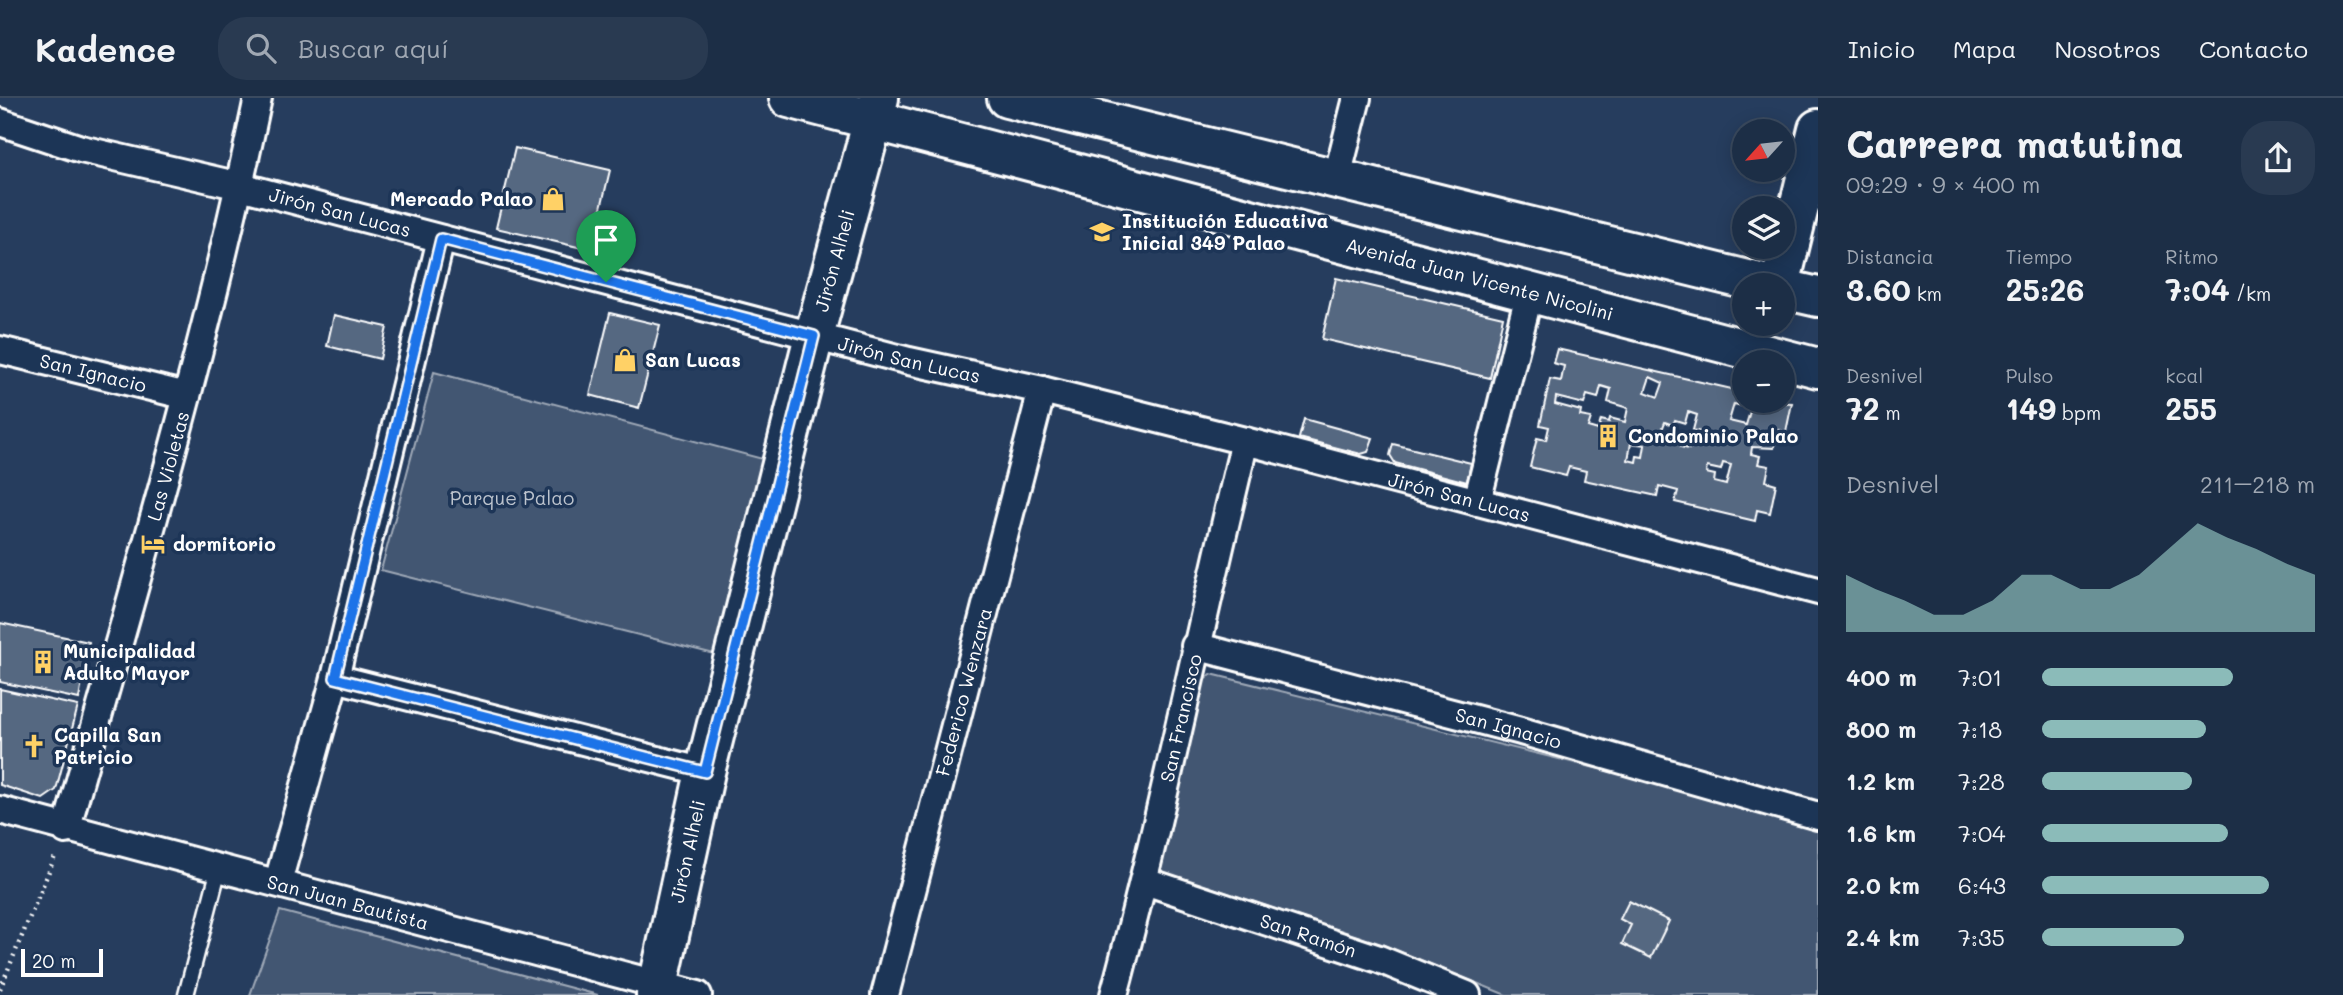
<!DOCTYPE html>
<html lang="es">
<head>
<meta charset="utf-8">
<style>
	:root { --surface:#1c2e46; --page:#293a51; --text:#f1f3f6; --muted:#a0a8b3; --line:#3a4a5f; --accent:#8bbbb9 }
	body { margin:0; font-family:Mali,sans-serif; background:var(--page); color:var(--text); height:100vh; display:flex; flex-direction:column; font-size:26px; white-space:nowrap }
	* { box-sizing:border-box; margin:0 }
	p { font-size:23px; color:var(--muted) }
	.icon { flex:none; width:38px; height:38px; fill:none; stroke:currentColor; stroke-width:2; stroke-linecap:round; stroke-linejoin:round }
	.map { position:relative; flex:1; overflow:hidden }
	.details { display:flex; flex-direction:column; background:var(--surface); width:525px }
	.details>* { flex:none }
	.needle { width:46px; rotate:243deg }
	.fabs { position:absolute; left:1732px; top:21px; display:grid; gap:14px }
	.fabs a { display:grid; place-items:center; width:63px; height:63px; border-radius:50%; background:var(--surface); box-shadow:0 4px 18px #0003,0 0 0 2px var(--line); font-size:35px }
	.scale { position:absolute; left:21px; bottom:18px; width:82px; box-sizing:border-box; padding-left:7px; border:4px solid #fff; border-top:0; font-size:19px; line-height:24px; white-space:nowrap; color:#fff; -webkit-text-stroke:5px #1d3557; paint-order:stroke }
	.pin { position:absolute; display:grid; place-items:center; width:60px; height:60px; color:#fff; margin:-72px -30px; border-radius:50% 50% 50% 0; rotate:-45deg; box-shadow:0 0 7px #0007 }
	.pin .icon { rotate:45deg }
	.round { display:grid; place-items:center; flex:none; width:74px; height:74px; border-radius:28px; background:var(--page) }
	.overview { display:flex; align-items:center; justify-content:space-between; height:119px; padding:0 28px }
	h1 { font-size:38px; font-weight:700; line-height:52px }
	.stats { display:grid; grid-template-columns:repeat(3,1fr); gap:10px; height:119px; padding:7px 28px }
	.stats div { display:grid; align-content:center }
	.stats b { font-size:30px; font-weight:700 }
	.stats small { font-size:19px; font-weight:400 }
	.stats p { font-size:19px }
	.chart { height:196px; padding:14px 28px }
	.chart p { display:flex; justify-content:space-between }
	.chart svg { width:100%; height:126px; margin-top:7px; fill:var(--accent); opacity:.7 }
	ul { padding:0 28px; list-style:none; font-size:23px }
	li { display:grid; grid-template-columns:112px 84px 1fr; align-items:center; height:52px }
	li i { height:18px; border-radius:9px; background:var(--accent) }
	header { display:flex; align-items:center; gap:42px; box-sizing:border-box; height:98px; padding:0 35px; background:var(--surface); border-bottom:2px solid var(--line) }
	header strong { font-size:33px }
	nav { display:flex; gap:38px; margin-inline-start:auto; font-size:24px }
	.search { width:490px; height:63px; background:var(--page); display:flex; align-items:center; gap:18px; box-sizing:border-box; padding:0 24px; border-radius:28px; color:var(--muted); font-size:26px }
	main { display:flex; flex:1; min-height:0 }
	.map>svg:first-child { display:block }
</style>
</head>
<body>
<header>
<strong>Kadence</strong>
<div class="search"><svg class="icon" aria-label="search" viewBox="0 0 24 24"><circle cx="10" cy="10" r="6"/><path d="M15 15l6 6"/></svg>Buscar aquí</div>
<nav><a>Inicio</a><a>Mapa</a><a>Nosotros</a><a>Contacto</a></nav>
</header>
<main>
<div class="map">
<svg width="1818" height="897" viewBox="0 0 1818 897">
	<rect width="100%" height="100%" fill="#263d5e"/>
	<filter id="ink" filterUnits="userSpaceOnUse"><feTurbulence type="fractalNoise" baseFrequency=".0143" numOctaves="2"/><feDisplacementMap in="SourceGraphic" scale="14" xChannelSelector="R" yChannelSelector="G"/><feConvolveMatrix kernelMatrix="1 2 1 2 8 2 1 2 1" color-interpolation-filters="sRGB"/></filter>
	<g filter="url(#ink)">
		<!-- green -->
		<path fill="#425672" stroke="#a0aab8" stroke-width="2" d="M434,274l340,90 -48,195 -345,-87z
			M1211,576l454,111 153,42v168h-312l-120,-49 -176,-59 -46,-11 -6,-5 39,-184z
			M280,813l318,84h-348z"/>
		<!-- building -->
		<path fill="#556781" stroke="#fff" stroke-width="2" fill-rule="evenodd" d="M515,50l95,22 -19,80 -95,-22z
			M1336,180l167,39 -13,61 -168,-39z
			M610,215l50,12 -21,83 -49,-13z
			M334,217l53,12 -7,32 -53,-13z
			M1557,251l188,43v9l47,2 -6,29 -8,-2 -4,18 -22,-1 -1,7 9,2 -2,8 11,2 -3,15 10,3 -6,29 -13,-3 -2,11 -80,-19 3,-11 -19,-5 -2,10 -73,-16 2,-9 -17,-4 -3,9 -36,-9 7,-29 9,2 3,-13 -9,-2 10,-46 11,2 3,-15 -11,-3zM1650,279l13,6 -5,14 -13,-5zM1601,288l10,3 -3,13 20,6 -3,14 -15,-4 -1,4 -8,-2 -3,10 -10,-3 3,-9 -11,-2 1,-5 -26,-7 1,-7 28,7 3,-9 11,3zM1734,306l17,4 -5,17 -17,-4zM1688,314l9,3 -4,15 15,4 -3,9 -13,-3 -3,9 -8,-2 2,-6 -14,-4v-4l-7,-3 3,-8 8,3 2,-5 10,3zM1631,345l14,2 -2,12 -6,-1 -1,6 -8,-2zM1723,365l8,2 -5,20 -12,-3 1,-7 -9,-2 1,-6 14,3z
			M1304,321l69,19 -5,14 -7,2 -62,-16z
			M1393,346l78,19 -4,19 -72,-19 -5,-8z
			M0,525l89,19 -10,57 -79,-17z
			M0,591l78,17 -22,84 -13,9 -43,-14z
			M1629,803l40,20 -18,37 -29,-14 9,-19 -11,-6z"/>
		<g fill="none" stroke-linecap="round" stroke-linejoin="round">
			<!-- lane casing -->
			<g stroke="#fff" stroke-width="19">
				<path id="lane" d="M186,897l33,-127"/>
			</g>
			<!-- street casing -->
			<g stroke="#fff" stroke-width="32">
				<g id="street">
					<path id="s1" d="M0,24l81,27 159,37 669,175 133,29 203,51 573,150"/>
					<path d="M1336,83l21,-83"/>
					<path id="s2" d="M0,252l187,46"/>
					<path d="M1477,404l53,-211"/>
					<path id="s3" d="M1195,548l326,85 297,85"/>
					<path d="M335,580l370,94"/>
					<path id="s4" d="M0,712l698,185"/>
					<path id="s5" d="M66,732c68,-243 141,-485 192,-732"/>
					<path id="s6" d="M1145,783l234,78 88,36"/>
					<path d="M278,784l57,-204 106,-439"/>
					<path id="s7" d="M885,897l157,-605"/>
					<path id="s8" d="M1114,897c49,-183 86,-370 131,-554"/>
				</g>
			</g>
			<!-- secondary casing -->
			<g stroke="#fff" stroke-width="44">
				<g id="secondary">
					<path id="s9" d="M789,0l1029,270"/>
					<path d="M1007,0l761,187"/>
					<path d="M1780,187l38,-156"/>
					<path d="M1783,191l35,8"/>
					<path id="s10" d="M656,897l49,-223 109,-436 65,-238"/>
				</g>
			</g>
			<!-- path -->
			<path stroke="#fff" stroke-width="4.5" stroke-dasharray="2 5" stroke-linecap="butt" d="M0,891l56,-135"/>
			<!-- lane -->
			<use href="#lane" stroke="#1d3557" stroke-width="14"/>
			<!-- street -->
			<use href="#street" stroke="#1d3557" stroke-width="26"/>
			<!-- secondary -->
			<use href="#secondary" stroke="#1d3557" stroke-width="38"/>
		</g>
	</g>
	<g fill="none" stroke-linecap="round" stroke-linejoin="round" filter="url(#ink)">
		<!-- route casing -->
		<g stroke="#fff" stroke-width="14">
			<path id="route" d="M441,141l373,97 -109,436 -370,-94z"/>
		</g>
		<!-- route -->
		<use href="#route" stroke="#1a73e8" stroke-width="9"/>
	</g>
	<!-- icons -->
	<defs>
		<g id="shop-bare" transform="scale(1.89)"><path d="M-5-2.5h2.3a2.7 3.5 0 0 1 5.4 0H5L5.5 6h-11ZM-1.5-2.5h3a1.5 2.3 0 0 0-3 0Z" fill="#ffd166" stroke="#1d3557" stroke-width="2.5" paint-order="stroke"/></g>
		<g id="school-bare" transform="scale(1.89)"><path d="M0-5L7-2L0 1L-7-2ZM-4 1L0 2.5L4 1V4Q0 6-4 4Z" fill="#ffd166" stroke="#1d3557" stroke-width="2.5" paint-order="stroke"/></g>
		<g id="building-bare" transform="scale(1.89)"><path d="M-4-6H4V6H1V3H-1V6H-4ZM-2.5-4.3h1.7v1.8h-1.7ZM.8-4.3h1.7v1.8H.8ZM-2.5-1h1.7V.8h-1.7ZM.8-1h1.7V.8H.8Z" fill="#ffd166" stroke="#1d3557" stroke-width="2.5" paint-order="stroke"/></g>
		<g id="hotel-bare" transform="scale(1.89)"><path d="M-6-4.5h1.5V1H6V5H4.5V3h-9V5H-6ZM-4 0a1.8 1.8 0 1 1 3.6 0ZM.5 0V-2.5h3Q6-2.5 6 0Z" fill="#ffd166" stroke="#1d3557" stroke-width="2.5" paint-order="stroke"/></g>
		<g id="church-bare" transform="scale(1.89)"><path d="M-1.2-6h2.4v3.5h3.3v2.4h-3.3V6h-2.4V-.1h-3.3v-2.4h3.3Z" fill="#ffd166" stroke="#1d3557" stroke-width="2.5" paint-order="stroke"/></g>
	</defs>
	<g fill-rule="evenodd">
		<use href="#shop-bare" x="553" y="101"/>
		<use href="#school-bare" x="1102" y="134"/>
		<use href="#shop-bare" x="625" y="262"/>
		<use href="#building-bare" x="1608" y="338"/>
		<use href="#hotel-bare" x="153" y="446"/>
		<use href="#building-bare" x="43" y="564"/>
		<use href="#church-bare" x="34" y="648"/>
	</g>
	<g text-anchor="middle" stroke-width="7" stroke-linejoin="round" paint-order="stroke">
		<!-- poi labels -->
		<g font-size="19" font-weight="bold" fill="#fff" stroke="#1d3557" text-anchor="start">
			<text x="533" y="108" text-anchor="end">Mercado Palao</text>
			<text x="1122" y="130">Institución Educativa<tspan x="1122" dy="22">Inicial 349 Palao</tspan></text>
			<text x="645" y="269">San Lucas</text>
			<text x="1628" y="345">Condominio Palao</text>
			<text x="173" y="453">dormitorio</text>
			<text x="63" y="560">Municipalidad<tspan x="63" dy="22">Adulto Mayor</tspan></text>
			<text x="54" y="644">Capilla San<tspan x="54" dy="22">Patricio</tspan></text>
		</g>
		<!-- street labels -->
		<g font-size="19" fill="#fff" stroke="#1d3557">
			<text dy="7" stroke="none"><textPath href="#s1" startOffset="352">Jirón San Lucas</textPath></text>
			<text dy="7" stroke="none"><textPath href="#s10" startOffset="756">Jirón Alheli</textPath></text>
			<text dy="7" stroke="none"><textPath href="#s9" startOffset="714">Avenida Juan Vicente Nicolini</textPath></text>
			<text dy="7" stroke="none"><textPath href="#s1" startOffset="940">Jirón San Lucas</textPath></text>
			<text dy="7" stroke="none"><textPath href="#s2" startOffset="96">San Ignacio</textPath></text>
			<text dy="7" stroke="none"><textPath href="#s5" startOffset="378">Las Violetas</textPath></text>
			<text dy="7" stroke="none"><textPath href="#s1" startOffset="1507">Jirón San Lucas</textPath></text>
			<text dy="7" stroke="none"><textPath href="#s7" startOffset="313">Federico Wenzara</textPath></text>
			<text dy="7" stroke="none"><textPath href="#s8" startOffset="285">San Francisco</textPath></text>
			<text dy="7" stroke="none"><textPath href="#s3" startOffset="324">San Ignacio</textPath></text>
			<text dy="7" stroke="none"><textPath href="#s10" startOffset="147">Jirón Alheli</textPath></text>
			<text dy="7" stroke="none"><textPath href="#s4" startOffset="360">San Juan Bautista</textPath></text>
			<text dy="7" stroke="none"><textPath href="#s6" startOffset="172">San Ramón</textPath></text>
		</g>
		<!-- park labels -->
		<g font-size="19" fill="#bdc4ce" stroke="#1d3557">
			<text x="512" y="407">Parque Palao</text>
		</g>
	</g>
</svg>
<div class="fabs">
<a><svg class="needle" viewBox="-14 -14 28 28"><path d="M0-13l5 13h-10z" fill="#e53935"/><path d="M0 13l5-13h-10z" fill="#a0a8b3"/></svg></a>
<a><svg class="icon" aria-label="layers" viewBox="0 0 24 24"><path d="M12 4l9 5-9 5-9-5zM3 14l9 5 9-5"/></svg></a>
<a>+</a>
<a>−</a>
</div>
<div class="scale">20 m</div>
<div class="pin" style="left:606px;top:184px;background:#1e9e55"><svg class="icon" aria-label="arrive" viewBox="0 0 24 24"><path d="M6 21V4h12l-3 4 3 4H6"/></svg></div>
</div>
<section class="details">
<div class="overview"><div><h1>Carrera matutina</h1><p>09:29 · 9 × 400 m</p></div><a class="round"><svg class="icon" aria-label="share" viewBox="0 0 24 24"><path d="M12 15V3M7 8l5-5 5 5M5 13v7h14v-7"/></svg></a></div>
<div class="stats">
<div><p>Distancia</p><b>3.60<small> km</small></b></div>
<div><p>Tiempo</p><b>25:26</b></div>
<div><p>Ritmo</p><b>7:04<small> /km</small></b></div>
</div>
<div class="stats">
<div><p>Desnivel</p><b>72<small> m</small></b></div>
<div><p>Pulso</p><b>149<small> bpm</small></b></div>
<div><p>kcal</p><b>255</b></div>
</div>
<div class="chart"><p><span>Desnivel</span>211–218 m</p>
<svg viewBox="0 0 160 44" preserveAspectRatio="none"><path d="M0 44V24L10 29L20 33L30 38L40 38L50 33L60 24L70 24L80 29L90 29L100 24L110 15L120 6L130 11L140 15L150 20L160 24V44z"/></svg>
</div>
<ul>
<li><b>400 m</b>7:01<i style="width:70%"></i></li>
<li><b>800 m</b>7:18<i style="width:60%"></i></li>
<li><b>1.2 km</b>7:28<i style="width:55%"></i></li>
<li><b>1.6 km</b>7:04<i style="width:68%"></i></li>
<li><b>2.0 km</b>6:43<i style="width:83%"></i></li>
<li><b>2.4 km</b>7:35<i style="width:52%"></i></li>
</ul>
</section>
</main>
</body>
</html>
